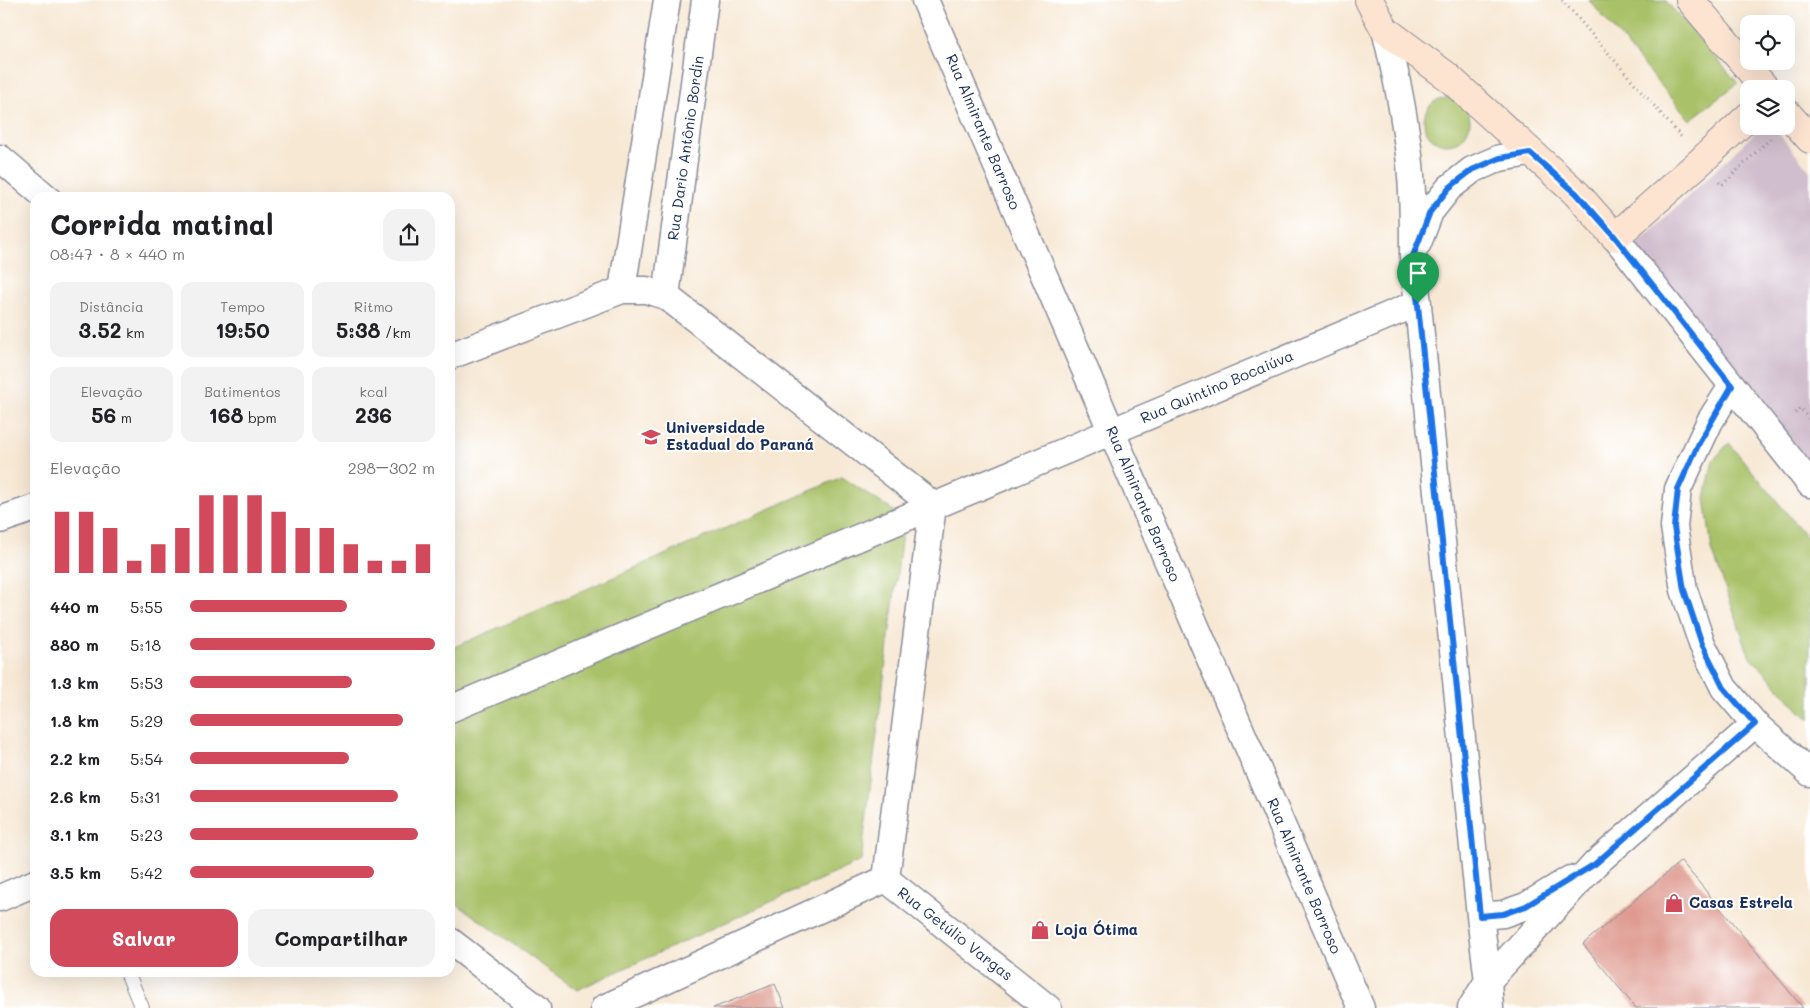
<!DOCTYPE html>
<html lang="pt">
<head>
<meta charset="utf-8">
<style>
	:root { --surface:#fff; --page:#f2f2f2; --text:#202124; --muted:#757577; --accent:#d1495b }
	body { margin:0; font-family:Mali,sans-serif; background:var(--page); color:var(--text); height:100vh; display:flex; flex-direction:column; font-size:19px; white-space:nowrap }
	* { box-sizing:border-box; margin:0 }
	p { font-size:16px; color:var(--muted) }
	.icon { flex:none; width:28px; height:28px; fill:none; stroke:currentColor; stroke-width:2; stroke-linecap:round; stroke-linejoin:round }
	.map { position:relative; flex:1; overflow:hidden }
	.drawer { position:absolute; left:30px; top:192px; width:425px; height:785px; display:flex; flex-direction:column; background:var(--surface); border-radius:15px; box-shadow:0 5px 20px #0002 }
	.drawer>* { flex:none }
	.tools { position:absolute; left:1740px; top:15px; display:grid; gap:10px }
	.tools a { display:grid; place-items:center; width:55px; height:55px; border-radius:10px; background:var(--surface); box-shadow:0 5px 20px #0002; font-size:25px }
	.pin { position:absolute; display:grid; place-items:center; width:42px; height:42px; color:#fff; margin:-51px -21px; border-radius:50% 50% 50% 0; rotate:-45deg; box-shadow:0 0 5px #0007 }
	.pin .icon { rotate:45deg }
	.round { display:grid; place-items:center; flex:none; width:52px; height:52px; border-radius:15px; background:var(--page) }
	.head { display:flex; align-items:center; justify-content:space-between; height:85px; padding:0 20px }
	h1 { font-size:28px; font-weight:700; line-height:38px }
	.figures { display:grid; grid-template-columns:repeat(3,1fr); gap:8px; height:85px; padding:5px 20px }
	.figures div { display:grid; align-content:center; border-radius:12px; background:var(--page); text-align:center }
	.figures b { font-size:21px; font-weight:700 }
	.figures small { font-size:14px; font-weight:400 }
	.figures p { font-size:14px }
	.chart { height:140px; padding:10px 20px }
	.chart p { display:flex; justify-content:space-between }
	.chart svg { width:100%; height:90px; margin-top:5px; stroke:var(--accent); stroke-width:6 }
	.primary-button { display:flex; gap:10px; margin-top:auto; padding:10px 20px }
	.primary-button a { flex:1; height:58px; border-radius:15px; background:var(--accent); color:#fff; font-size:20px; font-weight:700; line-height:58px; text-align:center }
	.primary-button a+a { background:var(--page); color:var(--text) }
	ul { padding:0 20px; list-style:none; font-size:16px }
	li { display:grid; grid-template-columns:80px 60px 1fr; align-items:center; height:38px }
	li i { height:12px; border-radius:6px; background:var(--accent) }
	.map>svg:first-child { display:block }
</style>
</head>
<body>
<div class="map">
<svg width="1810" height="1008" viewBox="0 0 1810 1008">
	<rect width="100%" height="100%" fill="#fff"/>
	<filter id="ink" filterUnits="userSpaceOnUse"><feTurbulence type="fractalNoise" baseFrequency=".02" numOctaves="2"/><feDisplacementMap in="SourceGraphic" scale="10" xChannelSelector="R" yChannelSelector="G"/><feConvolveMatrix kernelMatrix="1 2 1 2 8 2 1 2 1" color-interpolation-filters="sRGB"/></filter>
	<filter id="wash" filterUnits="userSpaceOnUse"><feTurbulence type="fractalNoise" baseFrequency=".0096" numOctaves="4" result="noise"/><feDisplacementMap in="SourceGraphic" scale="20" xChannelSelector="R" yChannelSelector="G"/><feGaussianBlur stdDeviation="1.12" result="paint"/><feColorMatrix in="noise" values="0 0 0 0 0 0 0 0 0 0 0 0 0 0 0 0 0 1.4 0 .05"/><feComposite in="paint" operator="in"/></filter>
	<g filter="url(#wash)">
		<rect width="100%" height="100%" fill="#f7e8d4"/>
		<!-- industrial -->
		<path fill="#d0bdcd" d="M1762,126h10l38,45v292l-175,-216z"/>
		<!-- green -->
		<path fill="#a9c167" stroke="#627862" d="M1589,0h76l73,83 -48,37z
			M1424 121a23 23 0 1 1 46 0a23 23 0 1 1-46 0Z
			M1729,443l81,98v178l-6,-4 -55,-60 -37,-105 -7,-52 8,-38z
			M842,477l62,41 -43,343 -284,129 -127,-91v-250z"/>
		<g id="blocks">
			<!-- building -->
			<path fill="#dc9286" d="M1681,861l122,147h-167l-53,-64z
				M775,984l10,24h-72z"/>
		</g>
	</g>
	<g filter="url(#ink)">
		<use href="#blocks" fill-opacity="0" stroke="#898c99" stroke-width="1"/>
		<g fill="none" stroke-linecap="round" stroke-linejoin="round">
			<!-- lane casing -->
			<g stroke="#898c99" stroke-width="16">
				<path id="lane" d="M127,972l15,36"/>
			</g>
			<!-- street casing -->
			<g stroke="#898c99" stroke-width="29">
				<path id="street" d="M925,0l436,1008
					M1385,30c9,36 17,72 22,110 6,38 6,77 6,116l67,660 8,65 2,27
					M0,158l47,40
					M1615,237l195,247
					M1418,243l12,-31 19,-24 23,-18 28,-12 30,-5
					M622,290l45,-290
					M666,296l39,-296
					M450,356l172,-66h24l20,6 267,209 -47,374 -282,129
					M1732,386l-22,35 -32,68 -4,38 10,63 18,54 22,44 31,36 55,49
					M0,520l35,-12
					M450,709l968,-406
					M886,879l162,129
					M0,898l35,-15
					M1480,916l23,-2 23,-8 44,-27
					M450,941l87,67
					M1471,1008l17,-27 107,-117 160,-140"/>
			</g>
			<!-- secondary casing -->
			<g stroke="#898c99" stroke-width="30">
				<path id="secondary" d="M1369,0l16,30 62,46 129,117 39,44 86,-76 48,-45
					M1690,0l76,89
					M1786,112l24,27"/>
			</g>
			<!-- path -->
			<path stroke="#898c99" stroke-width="3" stroke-dasharray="1 4" stroke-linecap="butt" d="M1562,0l121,139
				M1719,182l3,3 50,-48
				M1795,413l5,-5 10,12"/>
			<!-- lane -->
			<use href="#lane" stroke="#fff" stroke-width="14"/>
			<!-- street -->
			<use href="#street" stroke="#fff" stroke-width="26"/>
			<!-- secondary -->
			<use href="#secondary" stroke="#fde4d1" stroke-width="28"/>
		</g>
	</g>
	<g fill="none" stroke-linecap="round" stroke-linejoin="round" filter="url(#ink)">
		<!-- route casing -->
		<g stroke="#fff" stroke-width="10">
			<path id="route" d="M1530,153l46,40 39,44 117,149 -33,57 -21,46 -4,38 10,63 18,54 22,44 31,36 -160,140 -69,42 -23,8 -23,2 -67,-660 17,-44 19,-24 23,-18 28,-12z"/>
		</g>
		<!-- route -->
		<use href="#route" stroke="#1a73e8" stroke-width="6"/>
	</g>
	<!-- icons -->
	<defs>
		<g id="university-bare" transform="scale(1.5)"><path d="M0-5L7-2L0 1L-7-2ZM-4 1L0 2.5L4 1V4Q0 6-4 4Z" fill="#d1495b" stroke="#fff" stroke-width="2.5" paint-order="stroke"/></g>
		<g id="shop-bare" transform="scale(1.5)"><path d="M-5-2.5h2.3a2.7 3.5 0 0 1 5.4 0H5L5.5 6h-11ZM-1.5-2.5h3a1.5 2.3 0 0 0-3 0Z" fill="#d1495b" stroke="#fff" stroke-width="2.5" paint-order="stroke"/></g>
	</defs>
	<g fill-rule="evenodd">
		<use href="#university-bare" x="651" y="437"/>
		<use href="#shop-bare" x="1674" y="903"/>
		<use href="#shop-bare" x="1040" y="930"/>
	</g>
	<g text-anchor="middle" stroke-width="4" stroke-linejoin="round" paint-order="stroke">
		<!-- street labels -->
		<g font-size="15" fill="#1b2f5e" stroke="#fff">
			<text transform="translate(983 132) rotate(67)" y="5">Rua Almirante Barroso</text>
			<text transform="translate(686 148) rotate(-82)" y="5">Rua Dario Antônio Bordin</text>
			<text transform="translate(1217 387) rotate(-23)" y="5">Rua Quintino Bocaiúva</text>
			<text transform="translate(1143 504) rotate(67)" y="5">Rua Almirante Barroso</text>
			<text transform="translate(1304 876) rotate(67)" y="5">Rua Almirante Barroso</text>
			<text transform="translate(955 934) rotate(38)" y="5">Rua Getúlio Vargas</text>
		</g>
		<!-- poi labels -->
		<g font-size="15" font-weight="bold" fill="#1b2f5e" stroke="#fff" text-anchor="start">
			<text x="666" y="433">Universidade<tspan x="666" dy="17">Estadual do Paraná</tspan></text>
			<text x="1689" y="908">Casas Estrela</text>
			<text x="1055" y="935">Loja Ótima</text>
		</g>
	</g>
</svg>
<div class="tools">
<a><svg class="icon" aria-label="locate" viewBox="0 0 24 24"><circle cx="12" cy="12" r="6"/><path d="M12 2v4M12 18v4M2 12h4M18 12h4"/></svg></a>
<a><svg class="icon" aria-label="layers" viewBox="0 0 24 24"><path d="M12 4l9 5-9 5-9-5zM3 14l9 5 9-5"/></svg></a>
</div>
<div class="pin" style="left:1418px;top:303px;background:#1e9e55"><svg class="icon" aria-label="arrive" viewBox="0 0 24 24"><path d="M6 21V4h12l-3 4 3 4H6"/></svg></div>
<section class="drawer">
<div class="head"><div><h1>Corrida matinal</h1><p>08:47 · 8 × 440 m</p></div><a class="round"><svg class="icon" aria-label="share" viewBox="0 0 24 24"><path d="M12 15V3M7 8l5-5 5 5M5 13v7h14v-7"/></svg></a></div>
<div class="figures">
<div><p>Distância</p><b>3.52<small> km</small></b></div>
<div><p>Tempo</p><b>19:50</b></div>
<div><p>Ritmo</p><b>5:38<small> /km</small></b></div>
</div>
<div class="figures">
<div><p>Elevação</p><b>56<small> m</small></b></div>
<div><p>Batimentos</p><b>168<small> bpm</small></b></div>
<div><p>kcal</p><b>236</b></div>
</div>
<div class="chart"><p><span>Elevação</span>298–302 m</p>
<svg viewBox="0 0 160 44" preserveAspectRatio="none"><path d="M5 44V14M15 44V14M25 44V22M35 44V38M45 44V30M55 44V22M65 44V6M75 44V6M85 44V6M95 44V14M105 44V22M115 44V22M125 44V30M135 44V38M145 44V38M155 44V30"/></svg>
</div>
<ul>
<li><b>440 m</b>5:55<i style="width:64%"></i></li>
<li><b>880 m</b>5:18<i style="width:100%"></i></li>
<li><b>1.3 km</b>5:53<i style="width:66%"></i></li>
<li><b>1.8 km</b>5:29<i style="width:87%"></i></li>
<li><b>2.2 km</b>5:54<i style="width:65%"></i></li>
<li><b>2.6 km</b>5:31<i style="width:85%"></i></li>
<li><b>3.1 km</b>5:23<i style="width:93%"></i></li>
<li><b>3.5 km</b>5:42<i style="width:75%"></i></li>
</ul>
<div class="primary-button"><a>Salvar</a><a>Compartilhar</a></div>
</section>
</div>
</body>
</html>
